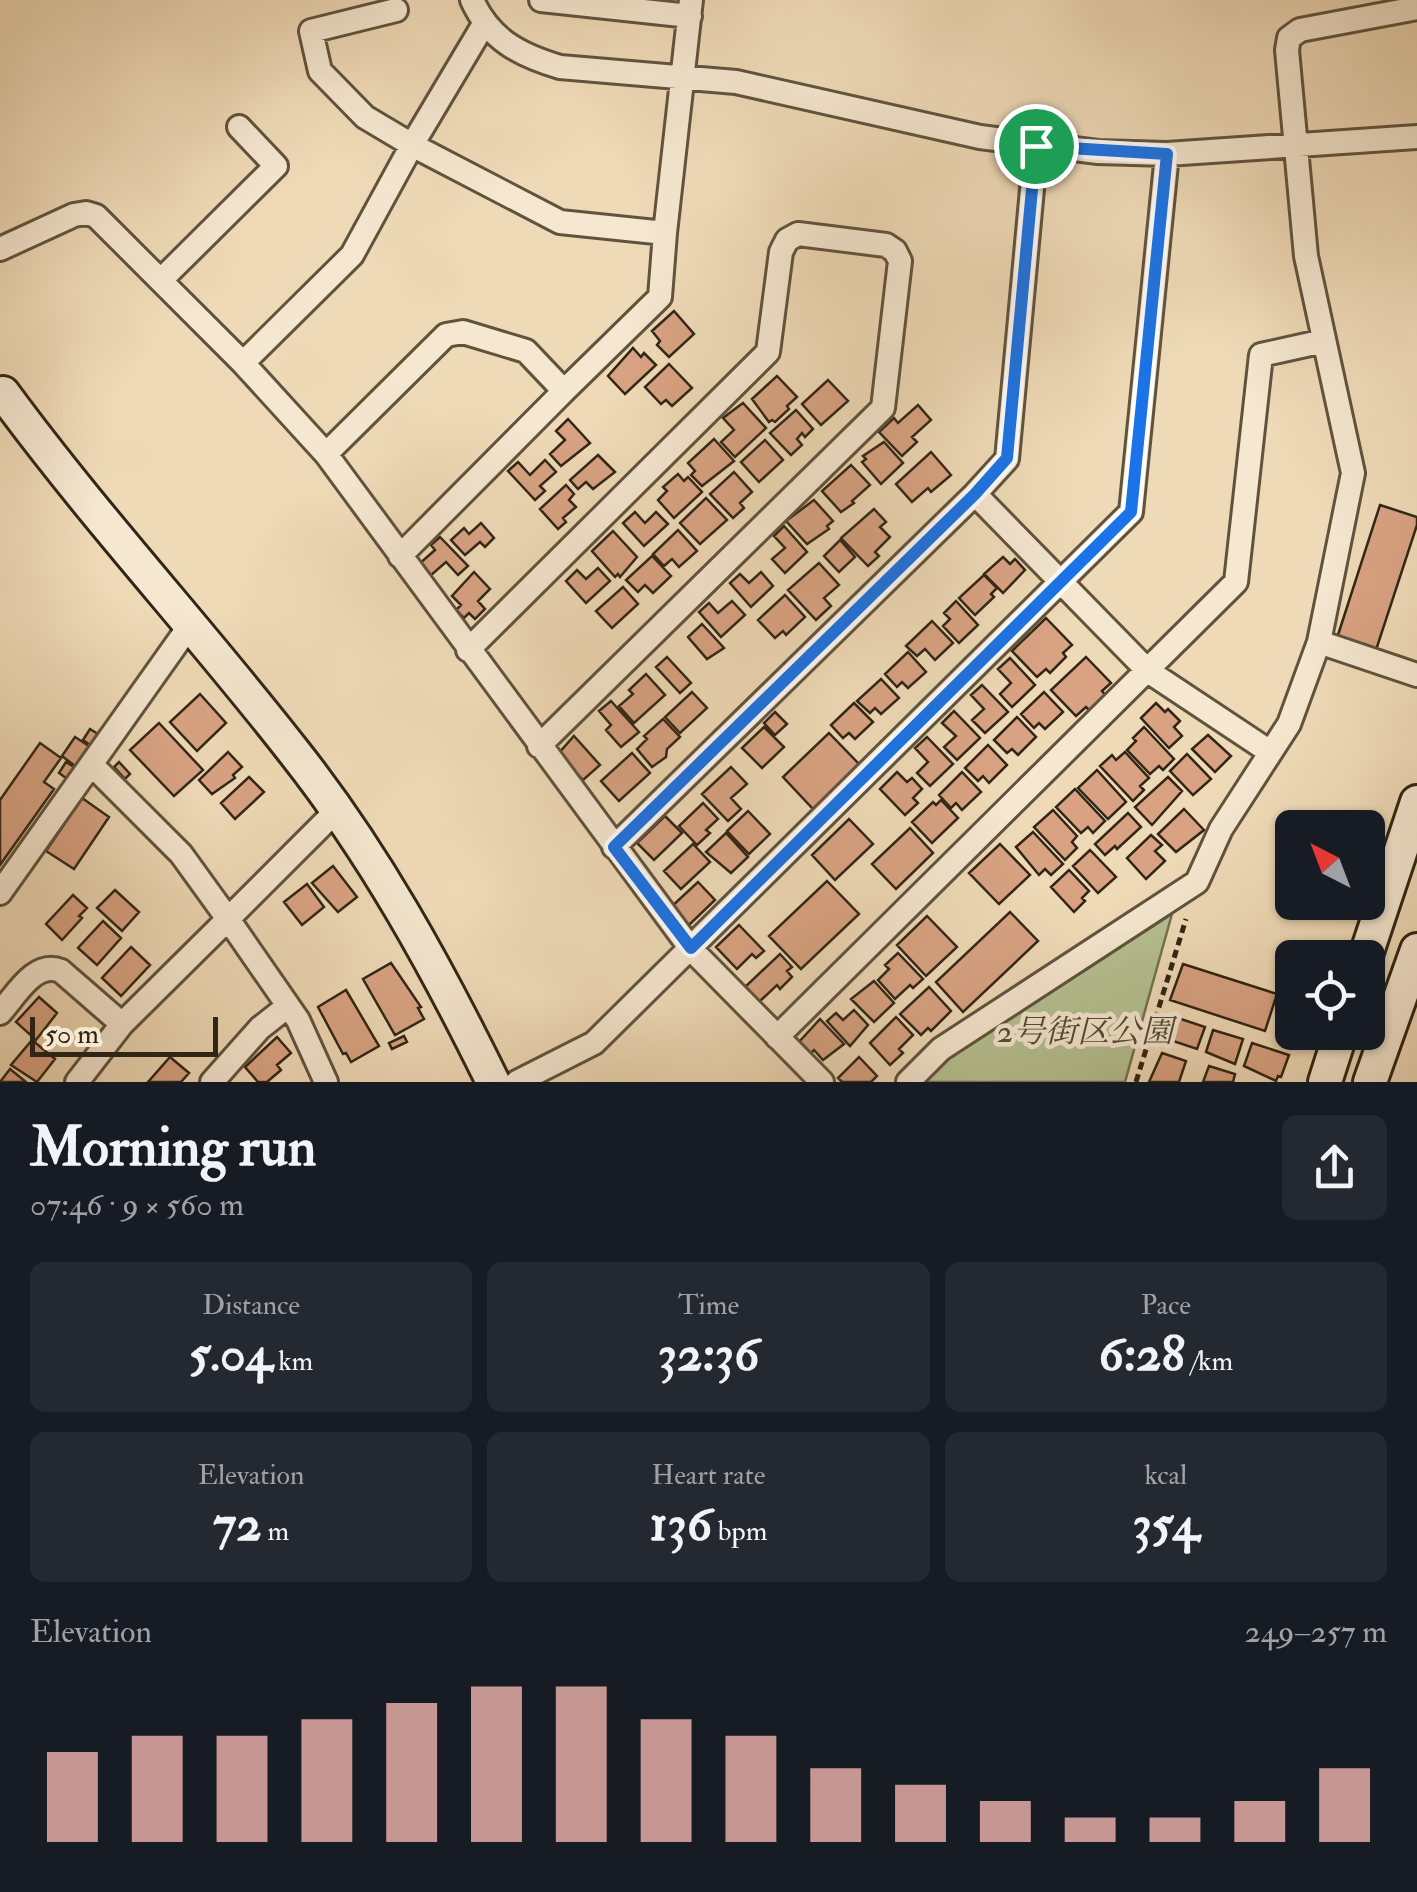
<!DOCTYPE html>
<html lang="en">
<head>
<meta charset="utf-8">
<style>
	:root { --surface:#171b24; --page:#242831; --text:#f1f3f6; --muted:#9ea1a6; --accent:#c59692 }
	body { margin:0; font-family:"IM FELL Double Pica","Noto Serif JP",serif; background:var(--page); color:var(--text); height:100vh; display:flex; flex-direction:column; font-size:38px; white-space:nowrap }
	* { box-sizing:border-box; margin:0 }
	p { font-size:32px; color:var(--muted) }
	.icon { flex:none; width:55px; height:55px; fill:none; stroke:currentColor; stroke-width:2; stroke-linecap:round; stroke-linejoin:round }
	.map { position:relative; height:1082px; overflow:hidden }
	.details { display:flex; flex-direction:column; background:var(--surface); flex:1 }
	.details>* { flex:none }
	.needle { width:65px; rotate:318deg }
	.buttons { position:absolute; left:1275px; top:810px; display:grid; gap:20px }
	.buttons a { display:grid; place-items:center; width:110px; height:110px; border-radius:15px; background:var(--surface); box-shadow:0 2px 8px #0004; font-size:50px }
	.scale { position:absolute; left:30px; bottom:25px; width:188px; box-sizing:border-box; padding-left:10px; border:5px solid #312616; border-top:0; font-size:28px; line-height:35px; white-space:nowrap; color:#312616; -webkit-text-stroke:8px #f5e7d0; paint-order:stroke }
	.pin { position:absolute; display:grid; place-items:center; width:85px; height:85px; color:#fff; margin:-42px; border:5px solid #fff; border-radius:50%; box-shadow:0 2px 10px #0007 }
	.round { display:grid; place-items:center; flex:none; width:105px; height:105px; border-radius:15px; background:var(--page) }
	.head { display:flex; align-items:center; justify-content:space-between; height:170px; padding:0 30px }
	h1 { font-size:55px; font-weight:700; line-height:75px }
	.figures { display:grid; grid-template-columns:repeat(3,1fr); gap:15px; height:170px; padding:10px 30px }
	.figures div { display:grid; align-content:center; border-radius:15px; background:var(--page); text-align:center }
	.figures b { font-size:50px; font-weight:700 }
	.figures small { font-size:28px; font-weight:400 }
	.figures p { font-size:28px }
	.chart { height:280px; padding:20px 30px }
	.chart p { display:flex; justify-content:space-between }
	.chart svg { width:100%; height:180px; margin-top:10px; stroke:var(--accent); stroke-width:6 }
	.map>svg:first-child { display:block }
</style>
</head>
<body>
<div class="map">
<svg width="1417" height="1082" viewBox="0 0 1417 1082">
	<rect width="100%" height="100%" fill="#efdab7"/>
	<filter id="stains"><feTurbulence type="fractalNoise" baseFrequency=".002" numOctaves="4"/><feColorMatrix values="0 0 0 0 .2 0 0 0 0 .09 0 0 0 0 .02 0 0 0 .5 -.17"/></filter>
	<radialGradient id="worn" r=".72"><stop offset=".6" stop-color="#630" stop-opacity="0"/><stop offset="1" stop-color="#630" stop-opacity=".3"/></radialGradient>
	<!-- green -->
	<path fill="#b5c091" stroke="#737354" stroke-width="2.5" d="M1172,914l-47,168h-201l23,-22z"/>
	<!-- building -->
	<path fill="#d9a383" stroke="#312616" stroke-width="2.5" d="M674,311l20,23 -25,23 -12,-12 3,-4 -8,-10z
		M633,348l8,9 3,-4 12,12 -31,29 -17,-18z
		M669,364l23,24 -20,18 -6,-6 -5,4 -16,-17z
		M777,376l20,21 -10,9 2,3 -14,13 -3,-2 -3,2 -17,-23z
		M828,380l20,21 -27,24 -19,-21z
		M743,403l23,25 -31,29 -14,-15 13,-12 -11,-12z
		M918,405l13,15 -19,17 5,5 -15,14 -23,-24 15,-14 4,5z
		M796,410l17,19 -8,8 -3,-4 -5,6 5,6 -11,10 -21,-22z
		M568,419l22,24 -29,23 -11,-12 15,-14 -9,-9z
		M714,439l20,22 -32,25 -11,-11 4,-4 -7,-8z
		M765,440l18,20 -24,22 -18,-20z
		M884,442l19,21 -22,21 -19,-22 4,-3 -3,-3z
		M931,452l20,23 -20,17 -3,-4 -16,14 -16,-18z
		M598,455l17,17 -22,17 -7,-7 -8,7 -8,-9z
		M545,460l11,12 -16,14 5,5 -10,9 -27,-29 10,-9 12,13z
		M851,465l19,20 -18,16 2,2 -13,9 -19,-21z
		M734,472l18,20 -12,11 4,5 -11,10 -23,-24z
		M678,474l6,7 4,-4 14,15 -28,26 -16,-18 9,-9 -4,-4z
		M566,485l8,9 -5,6 7,7 -13,11 3,4 -8,7 -18,-20z
		M706,498l21,22 -27,24 -20,-21z
		M814,500l19,21 -6,5 2,3 -22,15 -21,-23z
		M1380,505l37,12v8l-41,125 -39,-12z
		M874,509l12,13 -6,5 10,10 -15,15 4,4 -11,10 -27,-28z
		M635,512l10,11 11,-11 12,12 -24,22 -21,-23z
		M481,523l13,15 -9,9 -5,-5 -15,13 -14,-15 13,-12 5,6z
		M784,526l23,26 -22,21 -13,-14 13,-11 -11,-12z
		M678,530l19,21 -18,16 -7,-8 -8,7 -11,-12z
		M613,531l24,26 -17,20 -2,-3 -3,3 -23,-26z
		M440,537l28,29 -10,9 -12,-13 -16,14 -11,-12 16,-14 -4,-5z
		M840,540l15,17 -16,15 -15,-16z
		M652,556l19,20 -18,17 -8,-8 -7,7 -12,-12z
		M1003,557l7,7 5,-5 10,11 -22,23 -19,-19z
		M819,563l20,22 -15,13 7,8 -15,14 -28,-30z
		M598,568l12,13 -24,22 -20,-22 11,-11 9,9z
		M474,572l16,17 -12,12 7,8 -10,10 -6,-6 -5,5 -8,-8 5,-5 -9,-9z
		M761,572l12,14 -22,21 -21,-24 10,-9 9,9z
		M984,575l13,13 -6,6 3,3 -19,18 -16,-17z
		M623,587l15,17 -26,24 -16,-17z
		M785,595l20,22 -19,18 -3,-4 -8,7 -17,-18z
		M732,601l13,14 -24,22 -22,-25 10,-9 9,10z
		M956,601l22,24 -19,18 -16,-17 7,-7 -6,-6z
		M1046,618l26,27 -9,8 3,4 -16,16 -4,-4 -9,8 -25,-26z
		M932,621l21,22 -18,17 -10,-11 -8,7 -11,-10z
		M702,624l22,24 -17,11 -19,-22z
		M908,652l18,20 -18,16 -6,-6 -5,5 -12,-13z
		M667,657l24,26 -11,10 -24,-26z
		M1086,657l25,26 -9,8 4,5 -16,15 -4,-4 -10,9 -25,-26z
		M1010,658l25,27 -23,22 -12,-13 11,-11 -13,-14z
		M646,674l19,21 -31,28 -15,-17 14,-12 -4,-4z
		M881,679l18,19 -18,16 -6,-6 -5,5 -13,-12z
		M982,685l26,27 -23,21 -13,-13 12,-11 -13,-14z
		M692,692l15,16 -27,25 -15,-16z
		M1044,692l19,20 -18,17 -6,-6 -5,5 -13,-14z
		M200,694l26,29 -29,28 -27,-29z
		M611,701l28,31 -18,15 -15,-17 5,-5 -12,-14z
		M854,703l19,19 -18,17 -6,-6 -6,5 -12,-13z
		M1156,703l9,9 3,-3 12,12 -6,6 8,9 -13,12 -28,-30z
		M954,711l26,27 -23,22 -13,-13 12,-11 -14,-13z
		M775,712l12,12 -12,11 -11,-12z
		M1017,717l19,20 -18,18 -6,-6 -5,4 -13,-13z
		M663,719l17,18 -13,12 -1,8 -14,10 -15,-18 10,-10 -3,-3z
		M159,723l44,47 -29,26 -44,-46z
		M764,727l20,20 -22,21 -20,-20z
		M1144,727l30,32 -11,11 -4,-4 -9,8 -23,-24 9,-9 -3,-3z
		M90,729l8,5 -8,11 -7,-5z
		M829,733l31,32 -47,44 -30,-32z
		M1208,735l23,21 -16,16 -23,-23z
		M574,736l26,29 -17,15 -25,-26z
		M75,737l14,9 -14,20 -13,-10z
		M927,737l26,27 -23,22 -13,-13 11,-11 -13,-14z
		M40,743l21,15 -17,24 10,7 -54,76v-65z
		M988,745l19,20 -18,18 -6,-7 -5,5 -13,-13z
		M228,752l14,15 -9,8 2,3 -23,16 -13,-14z
		M1125,752l24,26 -9,8 4,4 -11,11 -33,-35 12,-11 4,5z
		M632,753l18,20 -31,28 -18,-20z
		M1187,754l24,25 -18,16 -23,-24z
		M66,762l8,5 -8,11 -7,-5z
		M119,762l11,12 -5,5 -11,-12z
		M731,767l16,17 -16,14 10,11 -13,12 -26,-27z
		M1097,770l29,32 -18,17 -30,-31z
		M897,772l10,10 5,-4 10,11 -9,9 5,5 -13,12 -25,-26z
		M962,772l19,20 -19,18 -6,-7 -5,5 -12,-13z
		M249,777l15,15 -29,27 -14,-16z
		M1168,777l14,14 -30,34 -17,-18z
		M1075,789l30,32 -12,12 -5,-6 -7,6 -25,-26z
		M82,798l27,19 -35,52 -28,-18z
		M941,800l17,18 -26,25 -20,-21 21,-20 3,3z
		M703,803l15,16 -12,11 4,3 -13,12 -18,-19z
		M1184,809l20,21 -28,22 -18,-18z
		M1053,810l24,26 -5,6 5,6 -12,12 -31,-33z
		M748,811l22,23 -21,20 -22,-23z
		M1128,813l13,14 -24,22 -2,-3 -10,9 -10,-11z
		M665,816l17,17 -28,27 -17,-17z
		M849,819l24,25 -38,36 -23,-25z
		M910,828l23,25 -37,36 -24,-25z
		M1033,832l30,32 -12,11 -6,-6 -6,6 -23,-28z
		M726,833l22,24 -17,16 -25,-21z
		M1151,835l11,10 -7,6 10,10 -19,18 -19,-21z
		M693,844l17,18 -29,27 -17,-18z
		M1000,844l30,31 -31,29 -30,-31z
		M1090,850l26,27 -18,16 -25,-27z
		M333,866l24,31 -19,15 -26,-29z
		M1069,870l20,21 -7,7 3,3 -11,11 -23,-25z
		M827,881l32,33 -58,55 -32,-33z
		M698,882l17,18 -26,25 -18,-18z
		M307,884l17,23 -22,18 -18,-23z
		M115,890l24,22 -17,19 -25,-23z
		M73,895l14,13 -8,8 3,2 -20,22 -16,-16z
		M1010,912l28,29 -75,71 -27,-30z
		M927,916l30,31 -31,29 -29,-31z
		M103,921l18,17 -24,27 -19,-17z
		M739,925l25,26 -8,7 -4,-4 -15,15 -21,-22z
		M131,947l19,18 -29,31 -19,-18z
		M898,953l25,26 -10,9 -3,-3 -15,14 -17,-19 11,-11 -4,-4z
		M780,954l12,13 -5,4 5,6 -12,12 -3,-4 -18,17 -14,-15z
		M391,963l30,44 -3,1 6,11 -29,16 -32,-56z
		M1183,964l94,30 -12,37 -95,-31z
		M874,981l20,22 -20,19 -23,-23z
		M929,987l22,24 -20,20 -3,-3 -7,7 -21,-21z
		M346,990l33,56 -28,16 -5,-9 -3,1 -25,-47z
		M39,997l18,16 -21,27 -20,-18z
		M854,1010l14,15 -18,21 -23,-25 9,-8 7,7z
		M1166,1014l39,13 -8,22 -39,-13z
		M896,1017l17,18 -14,14 4,4 -13,12 -20,-22z
		M820,1019l24,25 -21,16 -9,-10 -4,4 -11,-12z
		M1213,1030l30,9 -8,25 -29,-12z
		M404,1036l3,6 -15,7 -3,-6z
		M277,1037l14,16 -14,12 4,5 -14,12h-9l-13,-15z
		M32,1040l23,19 -18,23 -26,-17z
		M1252,1043l37,12 -8,22 -3,-1 -2,5 -32,-15z
		M1162,1053l24,8 -7,21h-30z
		M170,1057l19,16 -8,9h-33z
		M859,1057l18,19 -6,6h-29l-4,-4z
		M1209,1066l26,8 -2,8h-30z
		M10,1069l16,13h-26z"/>
	<g fill="none" stroke-linecap="round" stroke-linejoin="round">
		<!-- street casing -->
		<g stroke="#60533e" stroke-width="28">
			<path id="street" d="M472,0c18,40 48,55 88,67l176,15 244,55 118,15 69,2 250,-17
				M541,0l149,16
				M396,10l-85,21 9,40 45,46 47,28 72,-121
				M0,249l74,-34 12,-2 10,3 147,147 83,91 365,495 131,133
				M161,280l115,-114 -37,-39
				M243,363l109,-108 60,-110 148,77 105,11 26,-233
				M326,454l120,-119 17,-3 63,19 38,40 96,-94 5,-64
				M975,494l173,177 122,81
				M400,556l164,-165
				M1319,642l98,33
				M468,650l300,-298 13,-100 6,-12 11,-6 88,11 9,6 5,10 -17,147 -344,338
				M614,847l361,-353 32,-35 29,-313
				M0,893l190,-268
				M0,1013c16,-18 35,-53 61,-42l61,53 106,-105 -47,-65 -89,-89
				M777,1037l459,-455 25,-227 63,-14
				M77,1082l45,-58
				M212,1082l48,-54 28,-22
				M326,1082l-28,-62 -70,-101 109,-109
				M517,1082l77,-39 537,-531 36,-358
				M908,1082l33,-33 256,-167 24,-53 68,-105 30,-82 34,-169 -47,-217 -19,-206 2,-12 11,-8 117,-22"/>
		</g>
		<!-- secondary casing -->
		<g stroke="#312616" stroke-width="38">
			<path id="secondary" d="M3,393c91,124 196,237 291,359 80,101 142,214 199,330
				M1365,958l52,-156
				M1325,1082l16,-50
				M1370,1082l47,-132"/>
		</g>
		<!-- path -->
		<path stroke="#312616" stroke-width="5" stroke-dasharray="8 5" stroke-linecap="butt" d="M1136,1082l50,-163"/>
		<!-- street -->
		<use href="#street" stroke="#f5e7d0" stroke-width="22"/>
		<!-- secondary -->
		<use href="#secondary" stroke="#f5e7d0" stroke-width="32"/>
	</g>
	<g fill="none" stroke-linecap="round" stroke-linejoin="round">
		<!-- route casing -->
		<g stroke="#fff" stroke-width="20">
			<path id="route" d="M1036,146l131,8 -36,358 -440,436 -77,-101 361,-353 32,-36z"/>
		</g>
		<!-- route -->
		<use href="#route" stroke="#1a73e8" stroke-width="12"/>
	</g>
	<g text-anchor="middle" stroke-width="9" stroke-linejoin="round" paint-order="stroke">
		<!-- park labels -->
		<g font-size="32" font-style="italic" fill="#524c35" stroke="#f5e7d0">
			<text x="1085" y="1042">2号街区公園</text>
		</g>
	</g>
	<rect width="100%" height="100%" filter="url(#stains)"/>
	<rect width="100%" height="100%" fill="url(#worn)"/>
</svg>
<div class="buttons">
<a><svg class="needle" viewBox="-14 -14 28 28"><path d="M0-13l5 13h-10z" fill="#e53935"/><path d="M0 13l5-13h-10z" fill="#9ea1a6"/></svg></a>
<a><svg class="icon" aria-label="locate" viewBox="0 0 24 24"><circle cx="12" cy="12" r="6"/><path d="M12 2v4M12 18v4M2 12h4M18 12h4"/></svg></a>
</div>
<div class="scale">50 m</div>
<div class="pin" style="left:1036px;top:146px;background:#1e9e55"><svg class="icon" aria-label="arrive" viewBox="0 0 24 24"><path d="M6 21V4h12l-3 4 3 4H6"/></svg></div>
</div>
<section class="details">
<div class="head"><div><h1>Morning run</h1><p>07:46 · 9 × 560 m</p></div><a class="round"><svg class="icon" aria-label="share" viewBox="0 0 24 24"><path d="M12 15V3M7 8l5-5 5 5M5 13v7h14v-7"/></svg></a></div>
<div class="figures">
<div><p>Distance</p><b>5.04<small> km</small></b></div>
<div><p>Time</p><b>32:36</b></div>
<div><p>Pace</p><b>6:28<small> /km</small></b></div>
</div>
<div class="figures">
<div><p>Elevation</p><b>72<small> m</small></b></div>
<div><p>Heart rate</p><b>136<small> bpm</small></b></div>
<div><p>kcal</p><b>354</b></div>
</div>
<div class="chart"><p><span>Elevation</span>249–257 m</p>
<svg viewBox="0 0 160 44" preserveAspectRatio="none"><path d="M5 44V22M15 44V18M25 44V18M35 44V14M45 44V10M55 44V6M65 44V6M75 44V14M85 44V18M95 44V26M105 44V30M115 44V34M125 44V38M135 44V38M145 44V34M155 44V26"/></svg>
</div>
</section>
</body>
</html>
